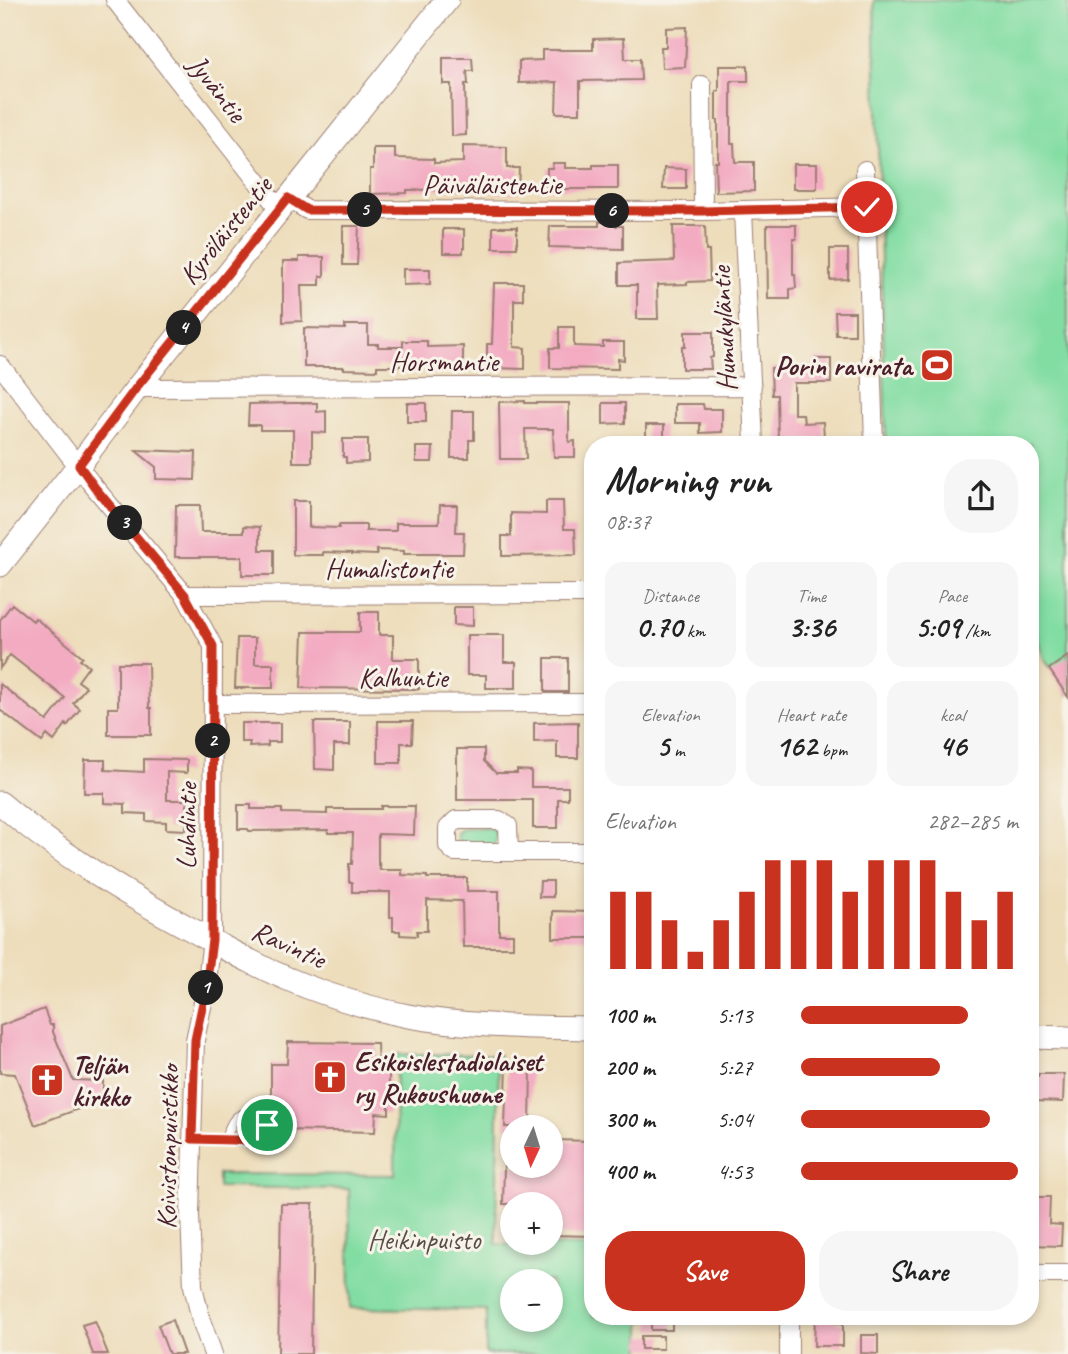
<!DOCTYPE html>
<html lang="en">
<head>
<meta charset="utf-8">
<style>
	:root { --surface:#fff; --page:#f6f6f6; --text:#222; --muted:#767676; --accent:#c8321e }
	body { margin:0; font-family:Caveat,sans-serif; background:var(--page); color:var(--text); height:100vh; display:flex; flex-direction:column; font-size:26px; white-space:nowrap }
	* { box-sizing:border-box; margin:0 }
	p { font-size:23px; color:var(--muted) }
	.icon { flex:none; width:38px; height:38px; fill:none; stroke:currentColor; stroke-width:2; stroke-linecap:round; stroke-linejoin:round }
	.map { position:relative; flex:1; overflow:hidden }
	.side { position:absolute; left:584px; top:436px; width:455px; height:889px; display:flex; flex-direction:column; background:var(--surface); border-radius:28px; box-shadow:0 4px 10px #0003 }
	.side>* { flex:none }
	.needle { width:46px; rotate:184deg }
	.tools { position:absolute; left:500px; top:1115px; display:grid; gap:14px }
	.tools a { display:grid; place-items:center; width:63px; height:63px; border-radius:50%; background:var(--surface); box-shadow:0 4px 10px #0003; font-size:35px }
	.pin { position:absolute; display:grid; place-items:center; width:60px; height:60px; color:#fff; margin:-30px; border:4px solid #fff; border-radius:50%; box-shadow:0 2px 7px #0007 }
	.km { position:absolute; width:35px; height:35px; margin:-18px; border-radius:50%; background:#222; color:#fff; font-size:19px; line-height:35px; text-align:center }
	.round { display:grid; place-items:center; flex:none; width:74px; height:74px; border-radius:28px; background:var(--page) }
	.head { display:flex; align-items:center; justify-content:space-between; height:119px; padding:0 21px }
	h1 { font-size:38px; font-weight:700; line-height:52px }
	.metrics { display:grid; grid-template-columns:repeat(3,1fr); gap:10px; height:119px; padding:7px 21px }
	.metrics div { display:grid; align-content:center; border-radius:18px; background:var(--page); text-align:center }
	.metrics b { font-size:30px; font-weight:700 }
	.metrics small { font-size:19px; font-weight:400 }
	.metrics p { font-size:19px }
	.chart { height:196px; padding:14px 21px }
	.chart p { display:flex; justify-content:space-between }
	.chart svg { width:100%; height:126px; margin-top:7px; stroke:var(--accent); stroke-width:6 }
	.cta { display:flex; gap:14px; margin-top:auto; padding:14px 21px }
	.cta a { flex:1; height:80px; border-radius:28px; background:var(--accent); color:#fff; font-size:28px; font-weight:700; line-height:80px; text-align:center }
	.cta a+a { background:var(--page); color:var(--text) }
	ul { padding:0 21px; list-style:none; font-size:23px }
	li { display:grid; grid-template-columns:112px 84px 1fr; align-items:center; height:52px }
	li i { height:18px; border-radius:9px; background:var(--accent) }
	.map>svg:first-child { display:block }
</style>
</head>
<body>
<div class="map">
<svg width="1068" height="1354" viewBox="0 0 1068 1354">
	<rect width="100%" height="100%" fill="#f7f3e8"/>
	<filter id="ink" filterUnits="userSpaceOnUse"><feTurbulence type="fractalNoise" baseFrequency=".0143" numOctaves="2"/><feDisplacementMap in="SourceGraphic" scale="14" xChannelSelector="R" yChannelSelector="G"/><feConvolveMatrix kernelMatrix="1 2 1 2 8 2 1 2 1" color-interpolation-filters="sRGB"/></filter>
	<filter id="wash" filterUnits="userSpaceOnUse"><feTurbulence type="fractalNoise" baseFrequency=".00686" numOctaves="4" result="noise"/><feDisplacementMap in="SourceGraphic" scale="28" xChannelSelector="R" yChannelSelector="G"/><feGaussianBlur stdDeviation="1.57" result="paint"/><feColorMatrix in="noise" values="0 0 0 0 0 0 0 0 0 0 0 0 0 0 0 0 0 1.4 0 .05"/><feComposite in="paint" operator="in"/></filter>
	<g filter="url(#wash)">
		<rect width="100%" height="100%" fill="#edddbb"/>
		<!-- green -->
		<path fill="#82dda3" stroke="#667e67" stroke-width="2" fill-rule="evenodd" d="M874,0h194v693l-24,-34 -13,-40v-175h-145z
			M490,828l6,5v8l-4,5 -31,-1 -4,-5v-7l5,-4z
			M396,1054l103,1 -3,189 97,2v70h48v38h-155v-44l-136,-2 -1,-119 -131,-2v-13l177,1zM513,1281h38v39h-38z"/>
		<g id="blocks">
			<!-- building -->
			<path fill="#f3abc2" d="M687,27l-2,40 -23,1 -1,-21h5v-19z
				M624,38l1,21h15l1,21 -61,1v32h-24l1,-31 -38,1v-22l23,-1v-10h51v-11z
				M443,58h29l1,13h-6l1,13h-3l1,51 -14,1 -1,-52h-8z
				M719,66h29v15h-17v63h3l1,18h19v29l-38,1 -1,-30h3v-42h-2v-29h3z
				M463,146l44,1v21h12l-1,25h-35v-4l-76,1v3l-37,1v-25h3v-21h22v10l39,1v4l29,-1z
				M553,163h12v5h28v-3h25v24h-71v-21h5z
				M793,164h24v25h-24z
				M664,168l22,1v20h-23z
				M599,222h17v4h7v23l-74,-2 1,-21h49z
				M767,225h29v14h-3v36h2l1,13 -6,1v10h-22z
				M343,226h16l-2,39h-14z
				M673,226h32l1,25h3l1,30 -23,1v2l-30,1 1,34h-21v-34h-18v-22l55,-2z
				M493,227h24v21h-24z
				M443,229h21v19h-1v5h-20z
				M830,249h18v30l-18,1z
				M299,257h25v19h-4v9h-19l1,36 -19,1v-61h16z
				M403,269h27v15l-27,1z
				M494,283h29v17h-9v47l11,1v21l-33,-1v-2h-5v-22h5z
				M835,312h20v23h-19z
				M345,325h23v19h10v3h25v-6h24v6l36,-1v20h-86v4l-33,-1v-2h-40v-39l41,1z
				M559,327h15v19l29,1v-5h21v18l-6,-1v10l-68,-1v-20h9z
				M685,332h28v25l-3,1 1,11h-29v-22h3z
				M815,359h16v24h-37v31h9l1,9 19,-1 1,16 -46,3 -1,-46h-5l-1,-27 44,-1z
				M525,401v2h44v39l6,-1v16h-21l-1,-28h-28l1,30h-26l-1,-57z
				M293,403h24v9l9,-1v22l-14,-1v30h-19v-32h-33v-5h-12l1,-21z
				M407,403h19v19h-19z
				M603,403h22v20l-22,1z
				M675,404h28l1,5h18v23l-22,1v-10h-25z
				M452,411h22v29h-5v18h-18z
				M646,425h18v19h-18z
				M343,439h25v23l-22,1v-6h-3z
				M416,447h17l-1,15h-16z
				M135,450l61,2 -1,28 -39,-1v-12z
				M293,501h16v26l30,1v-3h27v6h30v-8h43l1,-18h17l-1,27h8l-1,22h-59v-3l-27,-1v5l-25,-1v-1l-29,-1v3h-30z
				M546,501h17l1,28h11l1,26 -74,1v-20h9v-23l35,1z
				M176,505h24l1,27h43v-6l16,1v23h14v25h-32v-18h-67z
				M12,604l21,17 2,-3 48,39 -3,3 9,6 -11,15 8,6 -13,16 7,6 -13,17 -1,-2 -12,17 -7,-6 -5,7 -42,-32v-26l47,37 18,-23 -55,-43 -10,13v-48z
				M454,607h19v19l-19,-1z
				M360,612h19v23h14v24h26v30l-118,-1 2,-56h57z
				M467,635h37v27h12v26h-30v-13h-19z
				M237,638h18v26h18v24h-38z
				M1068,656v41l-19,-28z
				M545,658h23v34h-23z
				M118,663h30l1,45h2v27h-43v-27h10z
				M378,721h35l-1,22h-11v20h-23z
				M314,722h36v23h-16v25l-19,-1z
				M578,722v36h-21v-17l-23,1v-19z
				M241,723h39v19h-12v4l-19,1 1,-5h-9z
				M457,749h27v12l12,12h21v-3l14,1v16h37v12h-10v29h-25v-28h-76z
				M144,759l43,1v13l-20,-1v28h20l-1,30 -20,-1v-7l-20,-1v-7l-21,-1v-9l-21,-1v-10h-20l1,-33h20v10l39,2z
				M238,805h13v4h31v4l45,1v-5h54v-3h34l-1,29 -36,-1v30l1,-1 1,7h22v5l25,1v2h40v13h32v43h14v13h-50l-1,-46 -35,-1v31h-10v5l-17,-1v-4h-7v-14h-3v-25h-38v-10h-3v-18h3l1,-31h-25v-3l-79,1 -1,-2h-10z
				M540,881h13v16h-14z
				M553,911l38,1 2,26h-40z
				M44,1009l6,16h3v7l20,48 30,1v13l-21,7 2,6 -49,18 -20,-51 -15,-1v-47z
				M288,1042l89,1 1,23h11v48l-13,-1 -1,19 -88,-2v-20l-16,1v-47h16z
				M507,1065l24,1 -1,61h-25z
				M1038,1074h26l-1,28 -27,-1v-3h-5v-22h7z
				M551,1140l42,1v95l-42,-1v-31h-48l1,-38h47z
				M1033,1197h17l-1,27 13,1 -1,21 -30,-1z
				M281,1204h32l-2,150h-33z
				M651,1316h21v14h-21z
				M815,1316h22l-1,7h7v23h-29z
				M172,1320l12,34h-15l-11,-29z
				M95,1321l13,33h-15l-11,-29z
				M861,1335h17v19l-17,-1z
				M641,1336h22v13h-22z"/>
		</g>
	</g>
	<g filter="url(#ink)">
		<use href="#blocks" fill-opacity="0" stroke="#9c7e73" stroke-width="2"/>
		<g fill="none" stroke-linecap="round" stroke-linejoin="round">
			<!-- lane casing -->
			<g stroke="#9c7e73" stroke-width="11">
				<path id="lane" d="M192,1139l79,2 -4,-16 -8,-11c-24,-4 -27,7 -34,26"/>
			</g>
			<!-- street casing -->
			<g stroke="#9c7e73" stroke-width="20">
				<path id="street" d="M115,0l164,209
					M702,85l1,126
					M865,170l9,274
					M288,198l19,12 396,1 164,-4
					M743,211l11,233
					M0,365l91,118 94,112 28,51 -1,294 -6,48 -11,52 -5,175 3,71 8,34 12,34
					M137,388l615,-2
					M185,595l408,-1
					M213,704l380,-1
					M509,852l-1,-26 -9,-6h-43l-8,8v18l6,6h139
					M1031,1274h37
					M789,1354v-38"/>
			</g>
			<!-- secondary casing -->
			<g stroke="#9c7e73" stroke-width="25">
				<path id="secondary" d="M0,565l79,-100 58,-77 310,-388
					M0,803c59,51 127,92 196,129 18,10 37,21 56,30 45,24 105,44 156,54 61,11 123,11 185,12
					M1031,1037l37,1"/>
			</g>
			<!-- lane -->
			<use href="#lane" stroke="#fff" stroke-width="9"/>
			<!-- street -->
			<use href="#street" stroke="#fff" stroke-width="18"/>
			<!-- secondary -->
			<use href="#secondary" stroke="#fff" stroke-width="23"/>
		</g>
	</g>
	<g fill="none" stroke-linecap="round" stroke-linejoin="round" filter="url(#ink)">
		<!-- route casing -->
		<g stroke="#fff" stroke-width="14">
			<path id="route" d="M267,1125l4,16 -79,-2 3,-99 11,-52 6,-48 1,-294 -28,-51 -89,-106 -17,-24 57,-77 152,-190 19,12 396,1 164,-4"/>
		</g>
		<!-- route -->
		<use href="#route" stroke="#c8321e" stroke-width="9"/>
	</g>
	<!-- icons -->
	<defs>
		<g id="stadium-square" transform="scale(1.75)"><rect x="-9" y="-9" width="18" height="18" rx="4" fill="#c8321e" stroke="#f7f3e8"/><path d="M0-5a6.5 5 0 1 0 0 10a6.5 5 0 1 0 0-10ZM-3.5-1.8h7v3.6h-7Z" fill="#fff"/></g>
		<g id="church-square" transform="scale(1.75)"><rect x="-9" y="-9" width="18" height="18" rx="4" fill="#c8321e" stroke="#f7f3e8"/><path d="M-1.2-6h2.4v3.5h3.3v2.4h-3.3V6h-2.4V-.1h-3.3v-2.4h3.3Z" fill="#fff"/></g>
	</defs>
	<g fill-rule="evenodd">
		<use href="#stadium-square" x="937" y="365"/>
		<use href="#church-square" x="330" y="1077"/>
		<use href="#church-square" x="47" y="1080"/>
	</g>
	<g text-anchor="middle" stroke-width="6" stroke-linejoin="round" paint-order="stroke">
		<!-- street labels -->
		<g font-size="28" fill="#4a1f2b" stroke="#f7f3e8">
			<text transform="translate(218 88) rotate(52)" y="10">Jyväntie</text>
			<text x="492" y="194">Päiväläistentie</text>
			<text transform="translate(225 230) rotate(-51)" y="10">Kyröläistentie</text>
			<text transform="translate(723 329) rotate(-93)" y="10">Humukyläntie</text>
			<text x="444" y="371">Horsmantie</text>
			<text x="389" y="578">Humalistontie</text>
			<text x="403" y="687">Kalhuntie</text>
			<text transform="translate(186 826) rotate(-89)" y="10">Luhdintie</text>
			<text transform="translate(289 944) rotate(24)" y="10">Ravintie</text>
			<text transform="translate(167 1147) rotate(-89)" y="10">Koivistonpuistikko</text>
		</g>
		<!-- poi labels -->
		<g font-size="28" font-weight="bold" fill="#4a1f2b" stroke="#f7f3e8" text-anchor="start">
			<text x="912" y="375" text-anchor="end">Porin ravirata</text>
			<text x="354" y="1071">Esikoislestadiolaiset<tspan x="354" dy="32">ry Rukoushuone</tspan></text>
			<text x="72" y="1074">Teljän<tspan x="72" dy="32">kirkko</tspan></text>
		</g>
		<!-- park labels -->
		<g font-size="28" fill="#584e49" stroke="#f7f3e8">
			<text x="424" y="1249">Heikinpuisto</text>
		</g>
	</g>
</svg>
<div class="tools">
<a><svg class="needle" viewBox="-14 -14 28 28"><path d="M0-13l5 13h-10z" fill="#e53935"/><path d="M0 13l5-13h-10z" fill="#767676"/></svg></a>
<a>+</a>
<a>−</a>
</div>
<div class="pin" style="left:267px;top:1125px;background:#1e9e55"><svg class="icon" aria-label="arrive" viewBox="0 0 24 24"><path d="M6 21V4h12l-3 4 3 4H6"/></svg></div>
<div class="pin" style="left:867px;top:207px;background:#d93025"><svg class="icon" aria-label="check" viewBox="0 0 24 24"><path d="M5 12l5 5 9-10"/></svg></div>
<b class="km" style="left:206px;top:988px">1</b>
<b class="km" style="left:213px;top:741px">2</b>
<b class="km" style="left:125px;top:523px">3</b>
<b class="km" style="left:184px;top:328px">4</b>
<b class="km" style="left:365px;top:210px">5</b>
<b class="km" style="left:612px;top:211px">6</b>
<section class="side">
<div class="head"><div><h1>Morning run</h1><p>08:37</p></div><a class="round"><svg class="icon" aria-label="share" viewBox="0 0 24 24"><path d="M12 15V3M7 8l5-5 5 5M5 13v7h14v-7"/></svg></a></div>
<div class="metrics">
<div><p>Distance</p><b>0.70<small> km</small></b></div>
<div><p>Time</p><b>3:36</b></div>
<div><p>Pace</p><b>5:09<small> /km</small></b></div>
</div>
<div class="metrics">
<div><p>Elevation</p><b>5<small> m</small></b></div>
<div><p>Heart rate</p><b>162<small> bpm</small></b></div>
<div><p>kcal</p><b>46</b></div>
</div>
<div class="chart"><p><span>Elevation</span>282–285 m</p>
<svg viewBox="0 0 160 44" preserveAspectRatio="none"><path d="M5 44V17M15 44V17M25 44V27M35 44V38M45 44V27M55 44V17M65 44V6M75 44V6M85 44V6M95 44V17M105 44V6M115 44V6M125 44V6M135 44V17M145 44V27M155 44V17"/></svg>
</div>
<ul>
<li><b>100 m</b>5:13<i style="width:77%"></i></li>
<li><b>200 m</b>5:27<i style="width:64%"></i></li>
<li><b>300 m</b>5:04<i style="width:87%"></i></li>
<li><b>400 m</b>4:53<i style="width:100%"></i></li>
</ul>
<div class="cta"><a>Save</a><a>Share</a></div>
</section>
</div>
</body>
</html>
